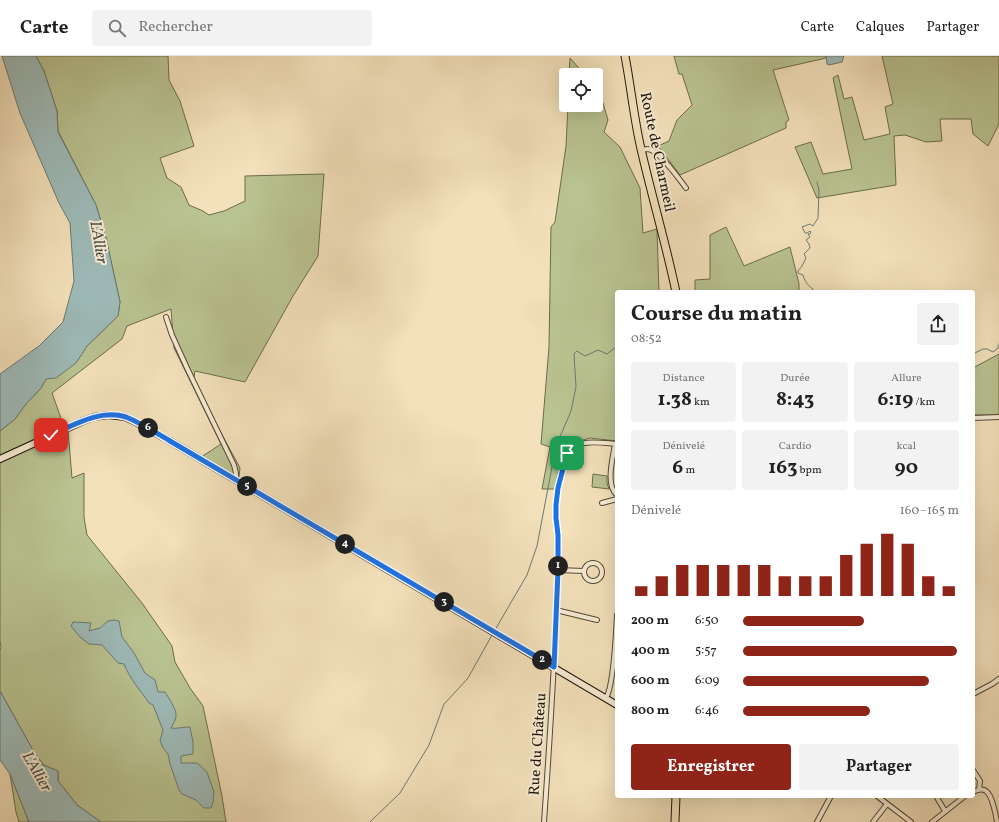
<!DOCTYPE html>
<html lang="fr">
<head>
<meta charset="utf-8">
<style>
	:root { --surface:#fff; --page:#f2f2f2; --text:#222; --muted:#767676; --line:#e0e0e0; --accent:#8f2418 }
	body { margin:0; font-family:Vollkorn,serif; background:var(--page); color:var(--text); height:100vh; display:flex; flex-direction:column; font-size:15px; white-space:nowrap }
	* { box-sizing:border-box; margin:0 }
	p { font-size:13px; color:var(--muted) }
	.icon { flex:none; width:22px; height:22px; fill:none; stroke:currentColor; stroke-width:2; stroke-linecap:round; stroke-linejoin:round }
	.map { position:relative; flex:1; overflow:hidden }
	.side { position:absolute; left:615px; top:234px; width:360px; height:508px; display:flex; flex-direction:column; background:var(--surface); border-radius:4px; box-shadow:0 4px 16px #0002 }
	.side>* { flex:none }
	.tools { position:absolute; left:559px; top:12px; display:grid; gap:8px }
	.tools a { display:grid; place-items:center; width:44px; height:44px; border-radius:4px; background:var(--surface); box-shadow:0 4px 16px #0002; font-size:20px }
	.pin { position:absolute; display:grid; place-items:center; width:34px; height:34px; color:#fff; margin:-17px; border-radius:8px; box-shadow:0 2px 6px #0006 }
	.km { position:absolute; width:20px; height:20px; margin:-10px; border-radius:50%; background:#222; color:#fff; font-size:11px; line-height:20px; text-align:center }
	.round { display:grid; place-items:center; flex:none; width:42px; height:42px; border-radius:4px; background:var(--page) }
	.overview { display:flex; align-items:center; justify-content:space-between; height:68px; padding:0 16px }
	h1 { font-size:22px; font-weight:700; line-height:30px }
	.figures { display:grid; grid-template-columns:repeat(3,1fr); gap:6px; height:68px; padding:4px 16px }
	.figures div { display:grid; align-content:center; border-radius:4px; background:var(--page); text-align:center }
	.figures b { font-size:20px; font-weight:700 }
	.figures small { font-size:11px; font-weight:400 }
	.figures p { font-size:11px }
	.chart { height:112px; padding:8px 16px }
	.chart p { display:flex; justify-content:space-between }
	.chart svg { width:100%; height:72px; margin-top:4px; stroke:var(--accent); stroke-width:6 }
	.cta { display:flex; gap:8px; margin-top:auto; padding:8px 16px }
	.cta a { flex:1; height:46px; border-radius:4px; background:var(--accent); color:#fff; font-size:16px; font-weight:700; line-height:46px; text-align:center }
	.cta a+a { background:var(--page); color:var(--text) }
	ul { padding:0 16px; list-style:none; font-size:13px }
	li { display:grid; grid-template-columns:64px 48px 1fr; align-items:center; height:30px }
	li i { height:10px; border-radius:5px; background:var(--accent) }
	header { display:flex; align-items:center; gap:24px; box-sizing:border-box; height:56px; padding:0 20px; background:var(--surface); border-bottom:1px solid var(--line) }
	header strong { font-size:19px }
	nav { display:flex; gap:22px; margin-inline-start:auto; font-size:14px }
	.search { width:280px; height:36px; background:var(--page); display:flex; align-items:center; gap:10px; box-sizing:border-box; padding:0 14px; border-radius:4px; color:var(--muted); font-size:15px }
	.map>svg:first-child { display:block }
</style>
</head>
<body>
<header>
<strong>Carte</strong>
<div class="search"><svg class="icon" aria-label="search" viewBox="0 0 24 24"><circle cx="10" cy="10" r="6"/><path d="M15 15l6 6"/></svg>Rechercher</div>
<nav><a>Carte</a><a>Calques</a><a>Partager</a></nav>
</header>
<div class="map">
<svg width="999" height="766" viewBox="0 0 999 766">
	<rect width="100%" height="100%" fill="#f3e1bb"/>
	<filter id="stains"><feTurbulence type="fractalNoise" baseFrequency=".005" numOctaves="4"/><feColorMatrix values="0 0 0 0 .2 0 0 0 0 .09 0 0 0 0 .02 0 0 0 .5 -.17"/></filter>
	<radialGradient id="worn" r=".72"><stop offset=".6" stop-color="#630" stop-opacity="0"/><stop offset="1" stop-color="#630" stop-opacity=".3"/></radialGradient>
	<!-- green -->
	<path fill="#b9c391" stroke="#6c6c4e" d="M36,0h132l1,24 11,21 14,45 -34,12 7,20 14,9 8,18 14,6 6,4 15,-4 21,-10v-25l79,-2 -6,82 -25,40 -48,86 -50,-11 -1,7 18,38 28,52 -1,9 -9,3 -30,-17 4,-8 5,-3 12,-8 -47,-96 -3,-39 -44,17 -5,13 -70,54 11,31 -1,3 -62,28v-24l15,-12 11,-15 15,-16 5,-9 30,-16 11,-17 31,-30 2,-14 -14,-64 -10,-33 -38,-74 -1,-20 -13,-40z
		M674,0h158l-10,3 -49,11 16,50 -3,2v6l-106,47 -22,-29 11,-5 8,-21 15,-15 -10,-31h-3z
		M882,0h117v68l-11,22 -15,-12 -2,-15h-31l2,22 -16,1 -21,-7 -11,1 2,49 -79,13 -22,-51 16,-5 12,32 29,-5 -19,-91 5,-3 6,24 8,-2 12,43 26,-6 -5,-27 8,-3z
		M570,2l15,17h-16z
		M596,32l4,5 8,27 -4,12 16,15 20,41 3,45 14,-4 2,63h-42v149l-27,-3 -14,4 -10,6 -11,41h-13l8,-42 -9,-3 8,-97 2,-120 4,-5 11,-76 2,-41h28z
		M726,171l18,39 46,-19 9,37v8h-104v-12l15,-1v-44z
		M999,298v61h-26v-47z
		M68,374l4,48 12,-5v44l3,18 55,68 30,43 3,16 15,26 13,18 19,90 4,26h-125l-24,-17 -19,-24v-10l-14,-6 -10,-13 -34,-61v-40l1,-4 -1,-6v-180z
		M593,418l14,2v7l2,6 -17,-2z
		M10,718l19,48h-10l-3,-10z"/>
	<!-- water -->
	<path fill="#9ebbb9" stroke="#6b7973" d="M2,0h34l8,15 13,40 1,21 38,73 10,33 14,64 -2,14 -31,30 -11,17 -20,15 -10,1 -5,9 -15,16 -11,15 -15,12v-57l39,-28 24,-24 11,-41 -4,-58 -11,-20 -39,-90z
		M826,0h18l-2,6 -13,3 -2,-1z
		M114,564l5,1 3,16 12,16 11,20 10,7 3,12h7c3,5 12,18 11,24 0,4 -3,8 -5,12 4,1 13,-1 19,-1l3,15v12l-12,2v7h16l10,9 7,20 -1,10 -2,6h-7l-8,-8 -14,-6 -3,-4 -9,-26 -2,-10 -5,-6 -3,-7 3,-11 -10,-25 -4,-2c-9,-13 -19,-24 -25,-39l-6,-1 -16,-18 -13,-1 -9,-7 -9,-11 2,-4 18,1 -2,8 11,-3 8,-7z
		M0,635l34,61 9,13 15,6v10l19,24 24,17h-72l-19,-48 -10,-14z"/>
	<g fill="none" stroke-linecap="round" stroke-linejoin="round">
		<!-- stream -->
		<path stroke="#6b7973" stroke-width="1" d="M811,236l2,-3c-5,-3 -9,-9 -10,-14l-5,-2v-2l4,-5 4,-8 -2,-4 6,-6 -1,-4 -3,-4 4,-3 -2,-3h2l1,-2 -1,-1 -3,2h-2l-3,-6 8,-3 3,2 5,-8 1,-28 -2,-8
			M973,298l10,-5h4l6,3 5,-4 1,-4
			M495,574l32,-55 10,-29 19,-100 15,-35 5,-24 -2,-33 3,-3 8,5 13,-6 9,4 9,-7h1
			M370,766l30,-29 29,-48 15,-41 15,-16 9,-10 24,-43"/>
		<!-- street casing -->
		<g stroke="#544837" stroke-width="6">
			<path id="street" d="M642,94c0,0 5,-1 6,-1 11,1 31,30 38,39
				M166,261l6,18 15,33 47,97 2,8v7
				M973,362l26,-1
				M615,388c-2,14 -10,41 2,51
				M602,447l15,-4
				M584 516a9 9 0 1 1 18 0a9 9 0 1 1-18 0Z
				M558,514l26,1
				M556,554l41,10
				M973,638l19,-10 7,-5
				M606,642c8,-12 10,-66 11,-83
				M973,714l7,11 -1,9
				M973,736c4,-2 9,-4 13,-1 6,4 10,24 11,31
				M877,740l34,26
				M936,740l9,15
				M544,766c6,-84 11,-167 14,-251 0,-12 1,-25 0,-37 -1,-10 -3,-19 -2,-30 0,-11 6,-44 12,-52 11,-14 34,-9 49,-8
				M817,766l14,-26
				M873,766l14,-18
				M932,766l33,-26"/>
		</g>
		<!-- secondary casing -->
		<g stroke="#1f150b" stroke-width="8">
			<path id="secondary" d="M0,403l83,-38 11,-4 14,-2 17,2 9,4 36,20 447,264"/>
		</g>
		<!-- primary casing -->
		<g stroke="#1f150b" stroke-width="9">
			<path id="primary" d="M625,0c6,31 9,63 16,93 11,48 25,95 35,143
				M675,766l1,-26"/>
		</g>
		<!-- street -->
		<use href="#street" stroke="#f7ecd3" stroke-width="4"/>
		<!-- secondary -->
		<use href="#secondary" stroke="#f7ecd3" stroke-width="6"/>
		<!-- primary -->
		<use href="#primary" stroke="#f3e1bb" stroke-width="7"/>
	</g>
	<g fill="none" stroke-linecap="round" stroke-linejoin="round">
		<!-- route casing -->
		<g stroke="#fff" stroke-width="8">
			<path id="route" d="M51,379c23,-10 49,-26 75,-18 15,6 30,16 44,24l384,226 4,-97v-35l-2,-17v-13l2,-17 9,-35"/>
		</g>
		<!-- route -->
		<use href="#route" stroke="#1a73e8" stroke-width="5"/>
	</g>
	<g text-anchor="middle" stroke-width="4" stroke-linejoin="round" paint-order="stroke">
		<!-- street labels -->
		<g font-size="15" fill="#1f150b" stroke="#f7ecd3">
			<text transform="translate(658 96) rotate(78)" y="5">Route de Charmeil</text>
			<text transform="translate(537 688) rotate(-86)" y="5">Rue du Château</text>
		</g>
		<!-- water labels -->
		<g font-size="16" font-style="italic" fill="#4b4f48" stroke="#f7ecd3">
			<text transform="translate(100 186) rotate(80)" y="6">L'Allier</text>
			<text transform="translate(38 715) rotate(60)" y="6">L'Allier</text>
		</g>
	</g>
	<rect width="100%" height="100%" filter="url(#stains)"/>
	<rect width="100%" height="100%" fill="url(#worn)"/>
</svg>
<div class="tools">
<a><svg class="icon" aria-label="locate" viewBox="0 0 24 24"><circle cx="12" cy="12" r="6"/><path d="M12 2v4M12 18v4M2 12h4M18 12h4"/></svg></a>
</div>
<div class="pin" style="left:567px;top:397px;background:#1e9e55"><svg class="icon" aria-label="arrive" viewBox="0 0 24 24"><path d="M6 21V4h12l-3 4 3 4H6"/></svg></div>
<div class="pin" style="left:51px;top:379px;background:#d93025"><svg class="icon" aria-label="check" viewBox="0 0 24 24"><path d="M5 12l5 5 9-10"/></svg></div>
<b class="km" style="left:558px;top:510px">1</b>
<b class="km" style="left:542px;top:604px">2</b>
<b class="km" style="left:444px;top:546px">3</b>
<b class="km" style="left:345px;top:488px">4</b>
<b class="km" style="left:247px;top:430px">5</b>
<b class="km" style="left:148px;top:372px">6</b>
<section class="side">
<div class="overview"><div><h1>Course du matin</h1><p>08:52</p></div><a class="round"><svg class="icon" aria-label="share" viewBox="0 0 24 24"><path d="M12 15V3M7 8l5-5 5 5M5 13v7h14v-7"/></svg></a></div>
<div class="figures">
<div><p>Distance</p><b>1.38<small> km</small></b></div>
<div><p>Durée</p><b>8:43</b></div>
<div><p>Allure</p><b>6:19<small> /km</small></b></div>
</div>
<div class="figures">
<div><p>Dénivelé</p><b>6<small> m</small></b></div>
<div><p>Cardio</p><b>163<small> bpm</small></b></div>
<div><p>kcal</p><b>90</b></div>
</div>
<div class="chart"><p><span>Dénivelé</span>160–165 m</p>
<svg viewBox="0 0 160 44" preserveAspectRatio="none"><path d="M5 44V38M15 44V32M25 44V25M35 44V25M45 44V25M55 44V25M65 44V25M75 44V32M85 44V32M95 44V32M105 44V19M115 44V12M125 44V6M135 44V12M145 44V32M155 44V38"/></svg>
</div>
<ul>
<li><b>200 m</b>6:50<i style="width:56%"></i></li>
<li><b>400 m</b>5:57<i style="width:99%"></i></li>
<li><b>600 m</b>6:09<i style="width:86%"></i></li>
<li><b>800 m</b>6:46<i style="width:59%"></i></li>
</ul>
<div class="cta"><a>Enregistrer</a><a>Partager</a></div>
</section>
</div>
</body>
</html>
